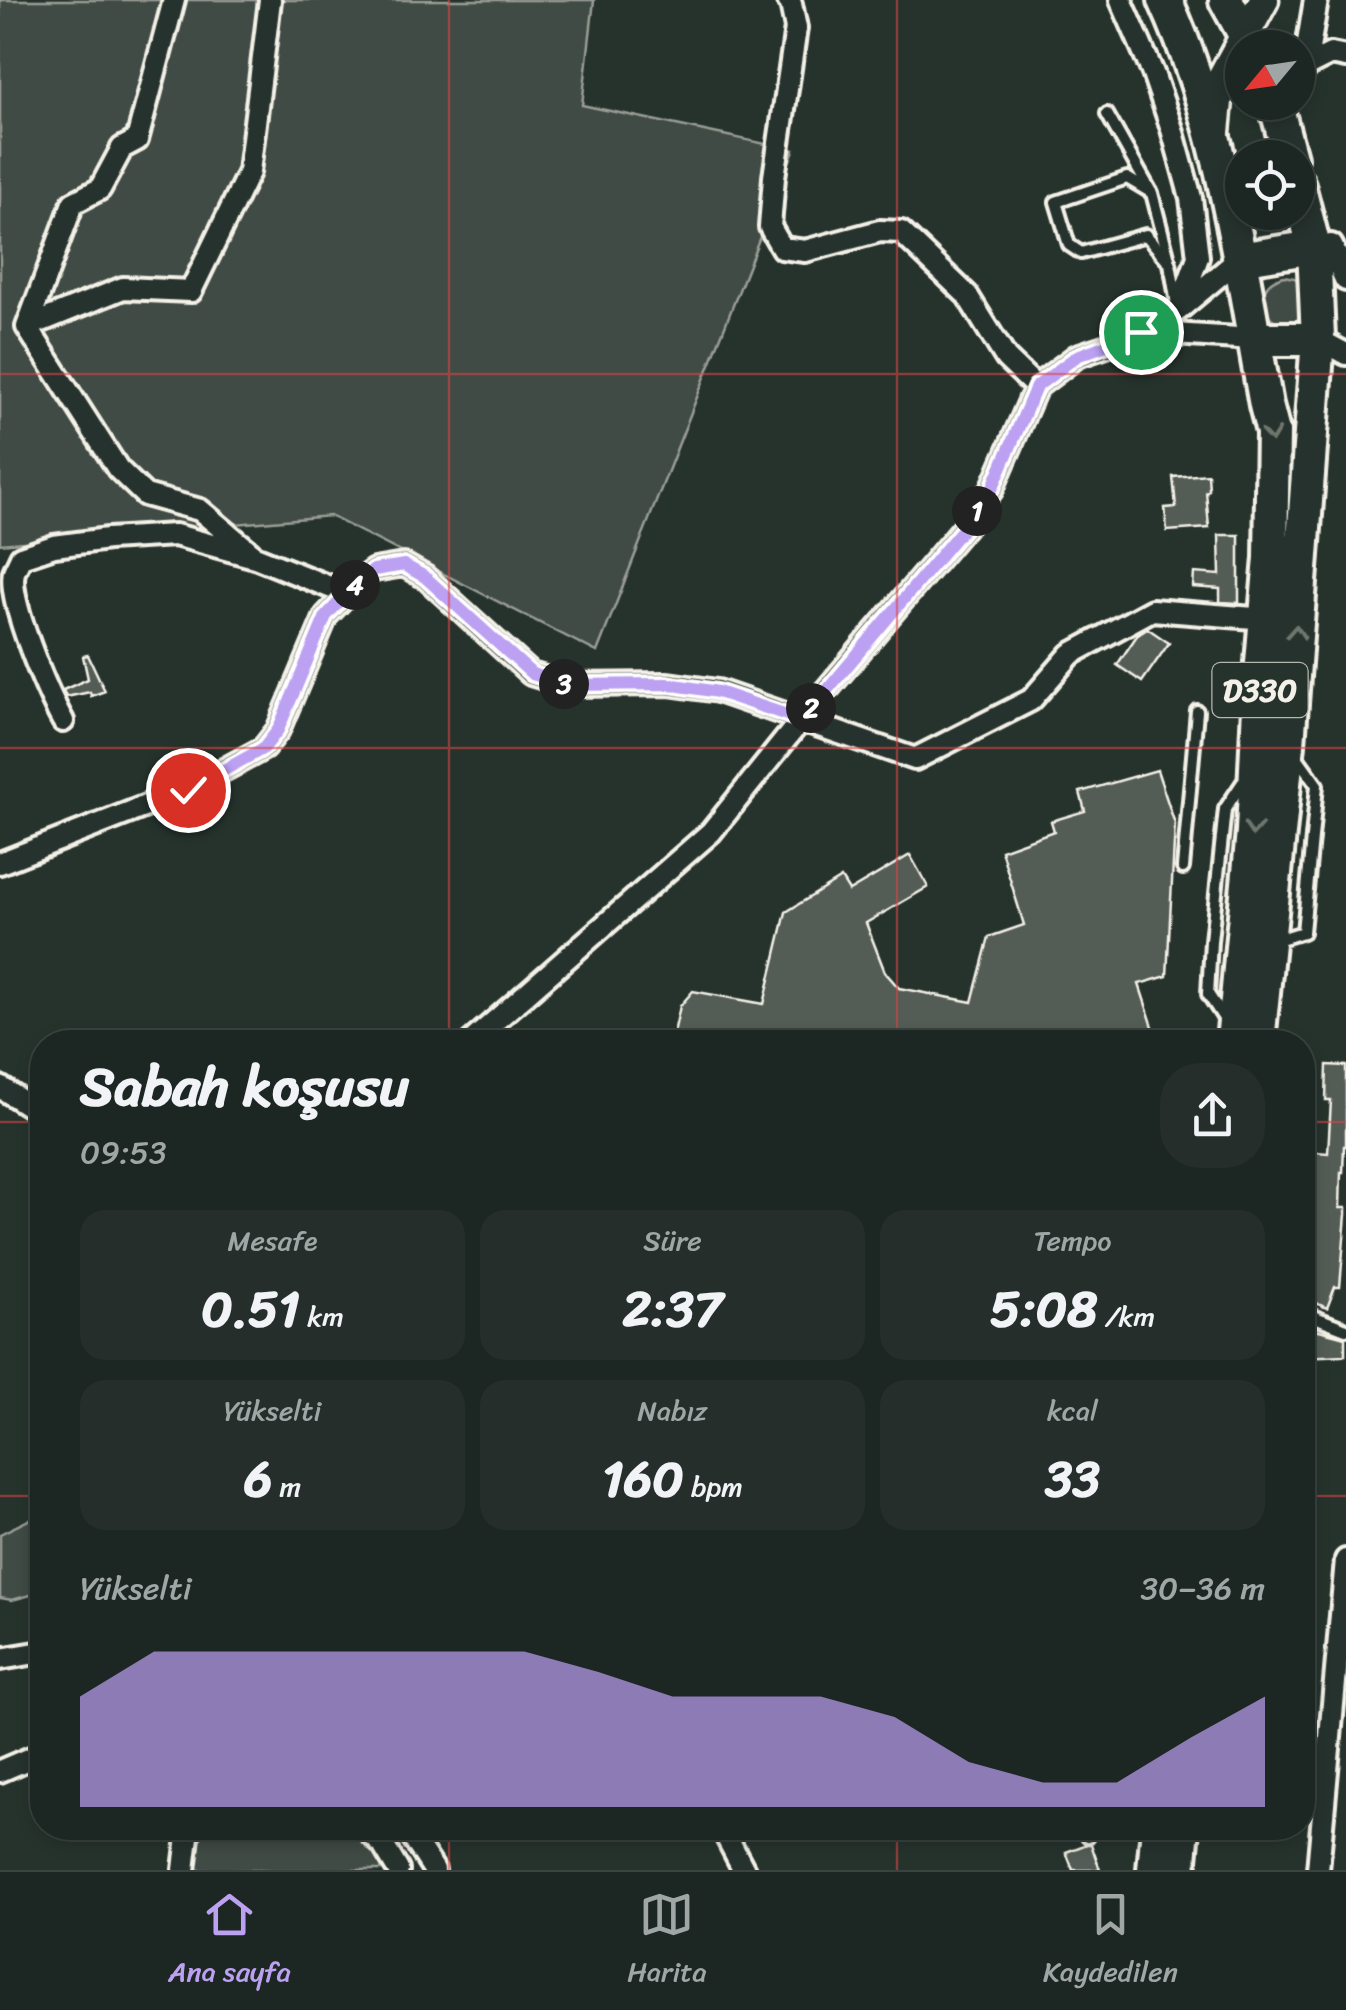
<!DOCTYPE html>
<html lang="tr">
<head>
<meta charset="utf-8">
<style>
	:root { --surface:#1c2622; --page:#252e2a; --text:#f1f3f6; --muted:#a0a5a5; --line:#3a4340; --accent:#bca0f2 }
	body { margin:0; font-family:Sriracha,sans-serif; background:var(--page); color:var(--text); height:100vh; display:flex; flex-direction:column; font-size:38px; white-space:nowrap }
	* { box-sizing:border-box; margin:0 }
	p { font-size:32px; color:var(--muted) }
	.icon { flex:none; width:55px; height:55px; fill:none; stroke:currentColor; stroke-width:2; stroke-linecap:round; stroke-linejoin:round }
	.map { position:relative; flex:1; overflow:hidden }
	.drawer { position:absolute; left:30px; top:1030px; width:1285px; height:810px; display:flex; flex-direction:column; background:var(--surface); border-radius:40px; box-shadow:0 5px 15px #0003,0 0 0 2px var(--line) }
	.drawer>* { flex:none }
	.needle { width:65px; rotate:241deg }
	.controls { position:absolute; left:1225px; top:30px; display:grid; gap:20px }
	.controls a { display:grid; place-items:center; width:90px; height:90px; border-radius:50%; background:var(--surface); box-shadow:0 5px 15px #0003,0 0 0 2px var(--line); font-size:50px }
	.pin { position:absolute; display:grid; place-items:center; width:85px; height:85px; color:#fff; margin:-42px; border:5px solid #fff; border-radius:50%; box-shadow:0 2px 10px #0007 }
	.km { position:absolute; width:50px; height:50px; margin:-25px; border-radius:50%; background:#222; color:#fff; font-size:28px; line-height:50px; text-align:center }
	.round { display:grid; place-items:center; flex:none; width:105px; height:105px; border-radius:40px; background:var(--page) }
	.summary { display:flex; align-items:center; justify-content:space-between; height:170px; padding:0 50px }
	h1 { font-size:55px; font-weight:700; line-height:75px }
	.figures { display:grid; grid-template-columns:repeat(3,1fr); gap:15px; height:170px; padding:10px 50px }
	.figures div { display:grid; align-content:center; border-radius:25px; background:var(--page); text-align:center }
	.figures b { font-size:50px; font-weight:700 }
	.figures small { font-size:28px; font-weight:400 }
	.figures p { font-size:28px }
	.chart { height:280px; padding:20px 50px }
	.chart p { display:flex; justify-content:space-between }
	.chart svg { width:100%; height:180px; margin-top:10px; fill:var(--accent); opacity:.7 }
	.dock { display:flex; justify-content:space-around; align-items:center; height:140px; border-top:2px solid var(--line); background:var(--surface); font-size:28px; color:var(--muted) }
	.dock a { display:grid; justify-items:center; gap:5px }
	.dock .on { color:var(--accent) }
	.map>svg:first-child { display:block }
</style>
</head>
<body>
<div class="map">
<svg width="1346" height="1870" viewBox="0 0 1346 1870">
	<rect width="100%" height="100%" fill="#26332d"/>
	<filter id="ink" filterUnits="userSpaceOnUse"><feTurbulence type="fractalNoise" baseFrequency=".01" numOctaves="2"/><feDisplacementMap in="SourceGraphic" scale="20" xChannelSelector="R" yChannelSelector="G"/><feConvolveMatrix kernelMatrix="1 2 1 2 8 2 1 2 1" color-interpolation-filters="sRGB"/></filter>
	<g filter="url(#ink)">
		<!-- green -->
		<path fill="#414b45" stroke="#9a9e96" stroke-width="2.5" d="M0,0h594l-12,105 212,45 -197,502 -267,-136 -330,28z
			M1284,276l10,2 8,4 1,34c-35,26 -60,-30 -19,-40z
			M39,1515l3,5v72l-30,8 -12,-2v-64z
			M195,1828h157l13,8 20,34h-196z"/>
		<!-- building -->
		<path fill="#525c55" stroke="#f4f1e8" stroke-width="2.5" d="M1208,474l1,16 -3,1 3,37 -42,3 -2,-23 11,-1 -3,-30z
			M1219,535h20v68l-19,-1v-13l-27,-2 1,-14 26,2z
			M1147,628l22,15 -27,39 -25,-17 21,-31z
			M88,655l17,36 -14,5 -1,-4 -24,5 -3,-7 25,-11 -5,-23z
			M1157,770l18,54 -8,152 -28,8 19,58h-486l8,-36 13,-15 71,13 22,-92 55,-34 8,13 61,-36 18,32 -62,36 19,49 14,16 73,14 17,-65 35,-12 -23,-75 53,-19 -3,-10 34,-10 -5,-19z
			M1327,1065l19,1v80h-2l-1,26h-2l-1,36h6v6l-6,73h-5l-8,21 -25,-11v-45h6l5,-57 -11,-1v-43l26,2 3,-53h-5z
			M1304,1326l41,11v18l-43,2z
			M1087,1844h4l9,26h-27l-7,-18z"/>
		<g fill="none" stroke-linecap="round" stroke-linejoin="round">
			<!-- service casing -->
			<g stroke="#f4f1e8" stroke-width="18">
				<path id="service" d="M1107,114l44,78
					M1170,263l-24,-28 -65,18 -12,-8 -13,-43 71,-24 25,15 18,70 7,41
					M1183,868l14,-157
					M1274,941l29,-9 14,-147 -20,-28
					M1225,1020l-17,-26 3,-53 14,-132 20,-30
					M1302,1312l44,17
					M1088,1836l1,-8"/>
			</g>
			<!-- minor casing -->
			<g stroke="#f4f1e8" stroke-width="28">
				<path id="minor" d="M174,0l-37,140 -15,8 -22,41 -27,14 -46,124 96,-39 68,3 58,-119 21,-172
					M788,0l3,4 5,24 -22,149 -4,50 12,21 23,3 75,-20 21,1 66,63 39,63 30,29
					M1121,0l32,73 19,56 19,69 7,59 -18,50
					M1305,67l26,-13 15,3
					M27,327l91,142 27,26 55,15 50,42
					M1141,332l113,7
					M1318,339l28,15
					M63,721c-15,-27 -56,-121 -49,-149 2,-5 5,-10 7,-15l33,-11 54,-7 67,-4 80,22 92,37
					M0,863l187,-73 77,-42 14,-18 48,-114 33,-35 15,-11 30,-5 21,12 106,97 36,11 101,-1 50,7 197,68 116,-59 40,-46 81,-44 115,9
					M471,1042l240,-210 90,-112 166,-196 25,-35 44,-102 41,-31 53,-18 48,-28 61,-51
					M0,1087l34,22 8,2
					M0,1659l42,-7
					M0,1771l42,-18
					M365,1828l18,17 15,25
					M407,1828l27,42
					M722,1828l22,42
					M184,1870l5,-42
					M1318,1870l28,-310"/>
			</g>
			<!-- tertiary casing -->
			<g stroke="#f4f1e8" stroke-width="30">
				<path id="tertiary" d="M1298,80l7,-13 11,-67
					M1331,246l15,33"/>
			</g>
			<!-- secondary casing -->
			<g stroke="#f4f1e8" stroke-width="35">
				<path id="secondary" d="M1215,132l5,-51 44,-81"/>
			</g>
			<!-- trunk casing -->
			<g stroke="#f4f1e8" stroke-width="40">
				<path id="trunk" d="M1165,0c58,127 76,268 101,405l7,27 -2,126 -11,128 -7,145 -20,211
					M1226,0l26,48
					M1275,102l15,56
					M1239,259l75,-12
					M1254,339h64
					M1258,1042l30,-298 30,-405 -4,-92 -16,-62
					M1154,1870l4,-42
					M1179,1870l4,-42"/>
			</g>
			<!-- service -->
			<use href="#service" stroke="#26332d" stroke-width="10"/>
			<!-- minor -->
			<use href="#minor" stroke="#26332d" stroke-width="20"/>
			<!-- tertiary -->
			<use href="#tertiary" stroke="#26332d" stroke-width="22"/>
			<!-- secondary -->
			<use href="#secondary" stroke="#26332d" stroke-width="28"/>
			<!-- trunk -->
			<use href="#trunk" stroke="#26332d" stroke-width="32"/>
		</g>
		<!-- one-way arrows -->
		<defs><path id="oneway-chevron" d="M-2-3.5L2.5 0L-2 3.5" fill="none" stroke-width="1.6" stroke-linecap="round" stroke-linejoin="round" transform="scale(2.5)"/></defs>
		<g stroke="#6e766e">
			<use href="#oneway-chevron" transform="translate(1271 435) rotate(84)"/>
			<use href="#oneway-chevron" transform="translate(1296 632) rotate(-86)"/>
			<use href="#oneway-chevron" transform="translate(1253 829) rotate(94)"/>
		</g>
	</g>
	<g fill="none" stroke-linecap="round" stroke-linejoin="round" filter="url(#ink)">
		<!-- route casing -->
		<g stroke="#fff" stroke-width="20">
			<path id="route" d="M188,790l76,-42 14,-18 48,-114 32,-34 16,-12 30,-5 21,12 107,97 35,11 101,-1 50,8 84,28 165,-196 25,-35 44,-102 41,-31 64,-24"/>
		</g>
		<!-- route -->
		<use href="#route" stroke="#bca0f2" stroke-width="12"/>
	</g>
	<!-- grid -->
	<path fill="none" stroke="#da4645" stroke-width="2.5" stroke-opacity="0.55" d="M449,0v1042M897,0v1042M0,374h1346M0,748h1346M0,1122h42M1302,1122h44M0,1496h42M1302,1496h44M449,1828v42M897,1828v42"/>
	<g text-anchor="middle" stroke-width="8" stroke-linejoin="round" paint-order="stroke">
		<!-- shield labels -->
		<rect fill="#26332d" stroke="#b6b8b0" stroke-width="2.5" x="1212.5" y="663" width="95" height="54" rx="8"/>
		<g font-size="32" font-weight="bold" fill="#f4f1e8">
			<text x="1260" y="701">D330</text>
		</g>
	</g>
</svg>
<div class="controls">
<a><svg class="needle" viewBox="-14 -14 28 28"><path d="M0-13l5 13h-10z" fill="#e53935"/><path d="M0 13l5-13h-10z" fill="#a0a5a5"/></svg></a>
<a><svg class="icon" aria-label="locate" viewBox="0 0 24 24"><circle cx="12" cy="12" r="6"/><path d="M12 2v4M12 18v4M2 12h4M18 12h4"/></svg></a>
</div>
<div class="pin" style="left:1141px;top:332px;background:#1e9e55"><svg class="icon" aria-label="arrive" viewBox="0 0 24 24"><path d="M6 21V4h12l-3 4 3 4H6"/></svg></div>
<div class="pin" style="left:188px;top:790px;background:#d93025"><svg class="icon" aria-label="check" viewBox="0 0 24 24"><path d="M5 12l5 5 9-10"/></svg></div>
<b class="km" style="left:977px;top:511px">1</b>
<b class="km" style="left:811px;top:708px">2</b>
<b class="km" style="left:564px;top:684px">3</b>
<b class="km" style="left:355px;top:585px">4</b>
<section class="drawer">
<div class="summary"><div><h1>Sabah koşusu</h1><p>09:53</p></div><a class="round"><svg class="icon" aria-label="share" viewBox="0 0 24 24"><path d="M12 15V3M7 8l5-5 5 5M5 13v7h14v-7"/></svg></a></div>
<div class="figures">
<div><p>Mesafe</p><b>0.51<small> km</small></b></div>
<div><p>Süre</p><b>2:37</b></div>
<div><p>Tempo</p><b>5:08<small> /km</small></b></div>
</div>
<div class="figures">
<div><p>Yükselti</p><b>6<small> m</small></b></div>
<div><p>Nabız</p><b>160<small> bpm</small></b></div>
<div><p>kcal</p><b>33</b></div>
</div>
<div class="chart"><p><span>Yükselti</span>30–36 m</p>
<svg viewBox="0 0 160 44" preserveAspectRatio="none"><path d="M0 44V17L10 6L20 6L30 6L40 6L50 6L60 6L70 11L80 17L90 17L100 17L110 22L120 33L130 38L140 38L150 27L160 17V44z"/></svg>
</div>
</section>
</div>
<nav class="dock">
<a class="on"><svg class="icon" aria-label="home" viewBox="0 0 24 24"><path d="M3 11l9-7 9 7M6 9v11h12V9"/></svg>Ana sayfa</a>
<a><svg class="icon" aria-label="map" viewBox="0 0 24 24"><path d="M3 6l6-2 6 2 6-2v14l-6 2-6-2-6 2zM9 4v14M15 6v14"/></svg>Harita</a>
<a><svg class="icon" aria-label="saved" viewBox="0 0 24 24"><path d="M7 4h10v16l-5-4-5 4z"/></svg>Kaydedilen</a>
</nav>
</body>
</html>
